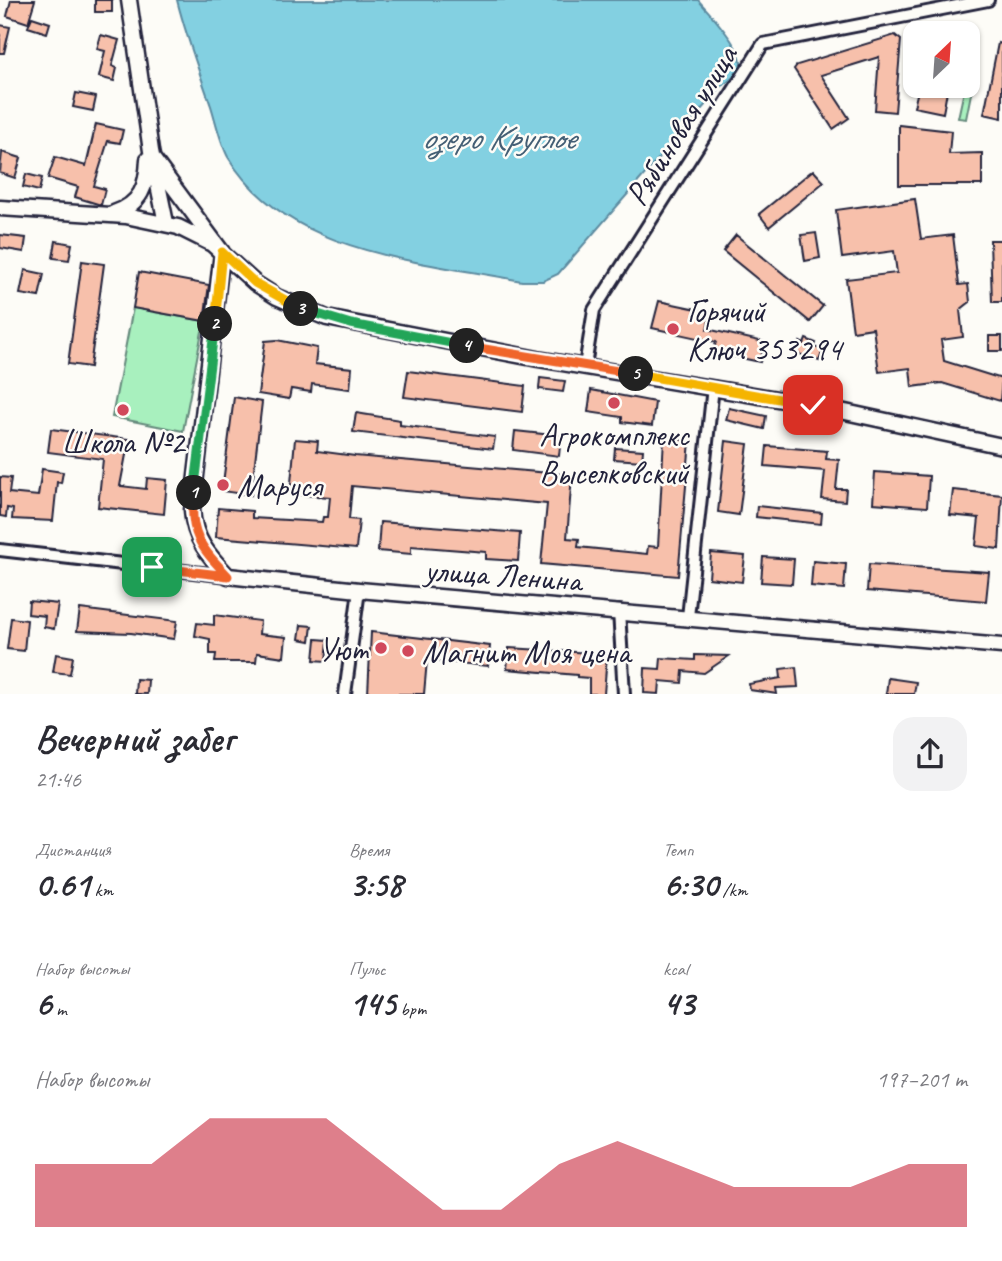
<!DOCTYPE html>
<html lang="ru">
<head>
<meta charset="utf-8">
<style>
	:root { --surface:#fff; --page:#f2f2f3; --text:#2b2b33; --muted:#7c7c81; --accent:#d1495b }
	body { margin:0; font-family:Caveat,sans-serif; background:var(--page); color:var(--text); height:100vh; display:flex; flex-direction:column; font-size:26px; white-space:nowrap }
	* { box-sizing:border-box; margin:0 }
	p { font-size:23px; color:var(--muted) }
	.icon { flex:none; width:38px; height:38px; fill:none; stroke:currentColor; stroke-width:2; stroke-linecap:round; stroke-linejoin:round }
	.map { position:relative; height:694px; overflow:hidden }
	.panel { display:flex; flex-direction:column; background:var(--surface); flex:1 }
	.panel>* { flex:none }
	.needle { width:46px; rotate:25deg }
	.fabs { position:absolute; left:903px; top:21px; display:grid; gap:14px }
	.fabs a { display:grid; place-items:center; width:77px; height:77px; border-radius:14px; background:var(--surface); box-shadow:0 2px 5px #0004; font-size:35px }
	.pin { position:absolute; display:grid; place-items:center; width:60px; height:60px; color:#fff; margin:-30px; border-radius:14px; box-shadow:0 4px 10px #0006 }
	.km { position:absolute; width:35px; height:35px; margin:-18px; border-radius:50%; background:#222; color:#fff; font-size:19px; line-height:35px; text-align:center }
	.round { display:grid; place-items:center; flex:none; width:74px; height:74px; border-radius:21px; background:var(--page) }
	.headline { display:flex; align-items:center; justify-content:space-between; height:119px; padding:0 35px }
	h1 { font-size:38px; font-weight:700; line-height:52px }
	.figures { display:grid; grid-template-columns:repeat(3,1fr); gap:10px; height:119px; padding:7px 35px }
	.figures div { display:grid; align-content:center }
	.figures b { font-size:35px; font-weight:700 }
	.figures small { font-size:19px; font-weight:400 }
	.figures p { font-size:19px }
	.chart { height:196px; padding:14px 35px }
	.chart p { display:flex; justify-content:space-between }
	.chart svg { width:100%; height:126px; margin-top:7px; fill:var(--accent); opacity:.7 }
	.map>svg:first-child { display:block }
</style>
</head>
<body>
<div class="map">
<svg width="1002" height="694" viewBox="0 0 1002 694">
	<rect width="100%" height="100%" fill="#fdfcf7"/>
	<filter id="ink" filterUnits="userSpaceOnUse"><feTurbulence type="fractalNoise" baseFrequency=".0143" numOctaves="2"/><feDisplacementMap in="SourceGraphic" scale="14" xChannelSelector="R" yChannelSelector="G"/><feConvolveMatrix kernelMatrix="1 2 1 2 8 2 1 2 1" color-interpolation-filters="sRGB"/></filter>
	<g filter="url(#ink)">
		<!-- green -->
		<path fill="#a8f0be" stroke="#65897c" stroke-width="2" d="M970,62l7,1 -11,56 -8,-1 7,-32h3z
			M133,308l71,13 -21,110 -71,-14z"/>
		<!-- water -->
		<path fill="#83d0e1" stroke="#5c8a9f" stroke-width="2" d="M177,0h521c11,12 45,49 43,64 -1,10 -14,18 -21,24l-162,186 -15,7h-21c-100,-20 -235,-26 -294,-124 -8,-15 -12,-35 -17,-51 -12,-35 -25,-70 -34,-106z"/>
		<!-- building -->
		<path fill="#f7c0ab" stroke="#22223b" stroke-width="2" d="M11,0h24l-7,23 -21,-7z
			M95,0h17v12h-17z
			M32,17l18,6 -3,10 -19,-6z
			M0,25l10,2 -6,26h-4z
			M101,35l18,5 -7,26 5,2 -3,13 -15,-4 6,-26 -8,-2z
			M895,35l6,5 -6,72 -20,-2 4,-53 -58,18 28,43 -16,11 -39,-60 3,-4z
			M998,43l4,1v74l-18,-4z
			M919,86h29l-5,27 -29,-6z
			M76,93l20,4 -3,14 -20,-4z
			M96,124l27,6 -3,13 -12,-2 -14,45 11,3 -4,16 -26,-8 3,-10 -30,-9 7,-21 31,9z
			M899,125l52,6 -2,23 33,-1v32h-83z
			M2,152l19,6 -6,20 -15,-5z
			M813,170l11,12 -55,45 -10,-13z
			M26,174l16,4 -3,13 -16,-4z
			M915,199l6,40 32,-4 6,50 9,-1 2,18 -10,8 3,27 -22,3 3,21 58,18 -2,22 -58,-18 -30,4 -2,-19 -31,4 -6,-44 -20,3 -7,-52 51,-6 -3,-22 -52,7 -6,-48z
			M816,233l4,25 -15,3 -4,-26z
			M0,235l26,3 -2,14 -24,-4z
			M736,235l87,71 -13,16 -87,-71z
			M990,240h12v62h-10z
			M56,241l16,3 -3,16 -16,-2z
			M82,261l22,3 -14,103 -22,-3z
			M25,270l19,4 -5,23 -19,-3z
			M139,272l70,13 -5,36 -71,-13z
			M659,301l52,11 -4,17 57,13 -4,20 -47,-10 3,-10 -64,-14z
			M989,336h13v15h-13z
			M806,339l10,4 -2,4 9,3 -4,11 -23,-8 4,-11 4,2z
			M277,340l40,8 -2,16 37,4 -2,21 -38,-5 -1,8 -20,-3 -2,10 -31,-5 7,-53z
			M408,371l117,15 -3,26 -118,-15z
			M540,378l25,3 -2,11 -24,-3z
			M591,390l64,12 -3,24 -30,-4v-5l-34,-5z
			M234,397l28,5 -11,93 -29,-4z
			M729,408l37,8 -2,13 -38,-9z
			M356,413l44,7v5l95,12 -2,12 -140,-17z
			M51,429l78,10 -9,47 26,3 1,-11 20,2 -3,34 -66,-7 5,-48 -55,-7z
			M515,431l46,5 -2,20 -46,-6z
			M664,438l26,3 -12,135 -137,-12 6,-60 -195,-18 -3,33 10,1 -3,29 -140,-12 2,-29 34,3v7l70,4 1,-5h5l2,-20 -40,-3 5,-55 23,2 -1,10 38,5 217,19 -5,63 12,1 -1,8 69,7 1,-8 10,1z
			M726,441l22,3 -9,71 -21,-3z
			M767,446l60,5 -1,8 13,1 -3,29h10l-1,12 -23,-2 3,-28 -60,-5z
			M615,448l28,2 -1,11 -28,-2z
			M42,469l21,3 -2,11 -4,-1 -4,39 -41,-2 1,-10 -6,-1 -1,9 -6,-1v-39l11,1 -2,15 29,3z
			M875,472l54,4 -2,31 -54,-4z
			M953,490l49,5 -3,54 -23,-3 3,-28 -29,-3z
			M757,506l65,7 -1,11 -65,-7z
			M380,522l140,11 -2,28 -32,-2v-7l-75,-6v8l-33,-3z
			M711,553l34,3 -3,26 -33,-4z
			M763,557l31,2 -2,25 -31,-2z
			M813,561l33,3 -2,25 -33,-3z
			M869,564l120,8 -3,29 -119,-10z
			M29,601l29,3 -4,25 -10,-2 1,-11 -17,-2z
			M80,609l97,12 -3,18 -43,-6 -54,-2z
			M214,615l46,6 -1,13 27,3 -2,20 -27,-4 -1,9h-41l1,-8h-6v-15l-15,-3 2,-13 17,2z
			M11,618l16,2 -3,31 -17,-2z
			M301,625l11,1 -2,15 -11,-2z
			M371,632l119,14 -2,20 -61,-6 -3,34h-56z
			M316,639l12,1 -2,21 -12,-1z
			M509,648l98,6 -3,40h-15v-16l-12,-1v-2l-70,-6z
			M56,654l17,3 -3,17 -17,-2z
			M695,655l34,1 -25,17 -21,-2 -1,12 -22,-2 -1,13 -15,-1 1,-25 15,1 1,-11 34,2z
			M796,667l2,20 -22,1 1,6 -27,-4 -1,-6 32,-6 -1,-9z
			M888,678l28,4 -2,12h-28z
			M136,679l12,1 -1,14h-12z"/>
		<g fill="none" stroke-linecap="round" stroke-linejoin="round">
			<!-- minor casing -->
			<g stroke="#22223b" stroke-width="16">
				<path id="minor" d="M585,366l9,-56 169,-266 225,-44
					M0,550l228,26
					M619,611l5,83
					M688,617l25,-230
					M345,694l14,-104"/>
			</g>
			<!-- tertiary casing -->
			<g stroke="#22223b" stroke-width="19">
				<path id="tertiary" d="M129,0l22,151 15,72
					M153,159l69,93 -30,258c2,29 16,45 36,66l131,14 643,56
					M0,208l126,8 52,11 34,17 43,39 22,14 50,21 211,41 275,46 189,41
					M114,213c27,-9 33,-27 34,-54"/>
			</g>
			<!-- minor -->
			<use href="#minor" stroke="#fdfcf7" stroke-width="10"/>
			<!-- tertiary -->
			<use href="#tertiary" stroke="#fdfcf7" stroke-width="14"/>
		</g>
	</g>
	<g fill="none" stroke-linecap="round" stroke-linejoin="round" filter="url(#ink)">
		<!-- split-1 casing -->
		<g stroke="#fff" stroke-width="14">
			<path id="split-1" d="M152,567l76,9c-27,-28 -40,-43 -34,-83"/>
		</g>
		<!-- split-2 casing -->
		<g stroke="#fff" stroke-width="14">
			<path id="split-2" d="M194,493l21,-169"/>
		</g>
		<!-- split-3 casing -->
		<g stroke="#fff" stroke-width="14">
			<path id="split-3" d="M215,324l7,-72 33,31 46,26"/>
		</g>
		<!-- split-4 casing -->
		<g stroke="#fff" stroke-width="14">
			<path id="split-4" d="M301,309l50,15 116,22"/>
		</g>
		<!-- split-5 casing -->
		<g stroke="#fff" stroke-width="14">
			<path id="split-5" d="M467,346l169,28"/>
		</g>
		<!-- split-6 casing -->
		<g stroke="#fff" stroke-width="14">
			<path id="split-6" d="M636,374l177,31"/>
		</g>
		<!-- split-1 -->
		<use href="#split-1" stroke="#f0652b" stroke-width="9"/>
		<!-- split-2 -->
		<use href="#split-2" stroke="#22a559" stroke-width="9"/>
		<!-- split-3 -->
		<use href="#split-3" stroke="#f5b400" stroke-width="9"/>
		<!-- split-4 -->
		<use href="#split-4" stroke="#22a559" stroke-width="9"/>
		<!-- split-5 -->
		<use href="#split-5" stroke="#f0652b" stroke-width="9"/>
		<!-- split-6 -->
		<use href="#split-6" stroke="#f5b400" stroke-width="9"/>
	</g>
	<!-- markers -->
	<g fill="#d1495b" stroke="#fdfcf7" stroke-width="2.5">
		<circle cx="673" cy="329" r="7"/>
		<circle cx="614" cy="403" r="7"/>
		<circle cx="123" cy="410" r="7"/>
		<circle cx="223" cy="485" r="7"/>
		<circle cx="381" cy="648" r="7"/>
		<circle cx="408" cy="651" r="7"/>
	</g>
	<g text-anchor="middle" stroke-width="5" stroke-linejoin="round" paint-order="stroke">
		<!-- street labels -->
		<g font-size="33" fill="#22223b" stroke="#fdfcf7">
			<text transform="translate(680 125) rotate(-58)" y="12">Рябиновая улица</text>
			<text transform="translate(503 574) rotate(4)" y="12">улица Ленина</text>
		</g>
		<!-- poi labels -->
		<g font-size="33" fill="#22223b" stroke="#fdfcf7" text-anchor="start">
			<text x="687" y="322">Горячий<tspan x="687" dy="38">Ключ 353294</tspan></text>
			<text x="614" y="446" text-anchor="middle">Агрокомплекс<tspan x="614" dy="38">Выселковский</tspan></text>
			<text x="123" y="453" text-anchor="middle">Школа №2</text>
			<text x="237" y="497">Маруся</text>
			<text x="367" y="660" text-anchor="end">Уют</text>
			<text x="422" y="663">Магнит Моя цена</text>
		</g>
		<!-- water labels -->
		<g font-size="35" font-style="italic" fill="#445f75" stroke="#fdfcf7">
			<text x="498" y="149">озеро Круглое</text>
		</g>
	</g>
</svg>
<div class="fabs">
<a><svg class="needle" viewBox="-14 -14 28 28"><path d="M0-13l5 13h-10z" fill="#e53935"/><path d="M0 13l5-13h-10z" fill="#7c7c81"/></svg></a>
</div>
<div class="pin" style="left:152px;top:567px;background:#1e9e55"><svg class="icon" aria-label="arrive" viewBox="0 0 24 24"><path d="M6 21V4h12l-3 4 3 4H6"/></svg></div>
<div class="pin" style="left:813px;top:405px;background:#d93025"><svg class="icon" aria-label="check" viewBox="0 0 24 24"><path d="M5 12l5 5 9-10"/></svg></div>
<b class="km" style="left:194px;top:493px">1</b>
<b class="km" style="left:215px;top:324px">2</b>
<b class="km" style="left:301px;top:309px">3</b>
<b class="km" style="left:467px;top:346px">4</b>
<b class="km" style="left:636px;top:374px">5</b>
</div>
<section class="panel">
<div class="headline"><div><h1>Вечерний забег</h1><p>21:46</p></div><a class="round"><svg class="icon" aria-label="share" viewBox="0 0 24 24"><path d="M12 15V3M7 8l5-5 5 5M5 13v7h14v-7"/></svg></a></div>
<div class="figures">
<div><p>Дистанция</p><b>0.61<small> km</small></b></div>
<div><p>Время</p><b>3:58</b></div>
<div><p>Темп</p><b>6:30<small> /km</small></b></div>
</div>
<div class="figures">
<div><p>Набор высоты</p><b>6<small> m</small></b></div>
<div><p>Пульс</p><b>145<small> bpm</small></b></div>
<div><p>kcal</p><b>43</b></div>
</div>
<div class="chart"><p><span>Набор высоты</span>197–201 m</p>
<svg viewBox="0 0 160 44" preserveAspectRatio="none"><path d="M0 44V22L10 22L20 22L30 6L40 6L50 6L60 22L70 38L80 38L90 22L100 14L110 22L120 30L130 30L140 30L150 22L160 22V44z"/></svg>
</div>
</section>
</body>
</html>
